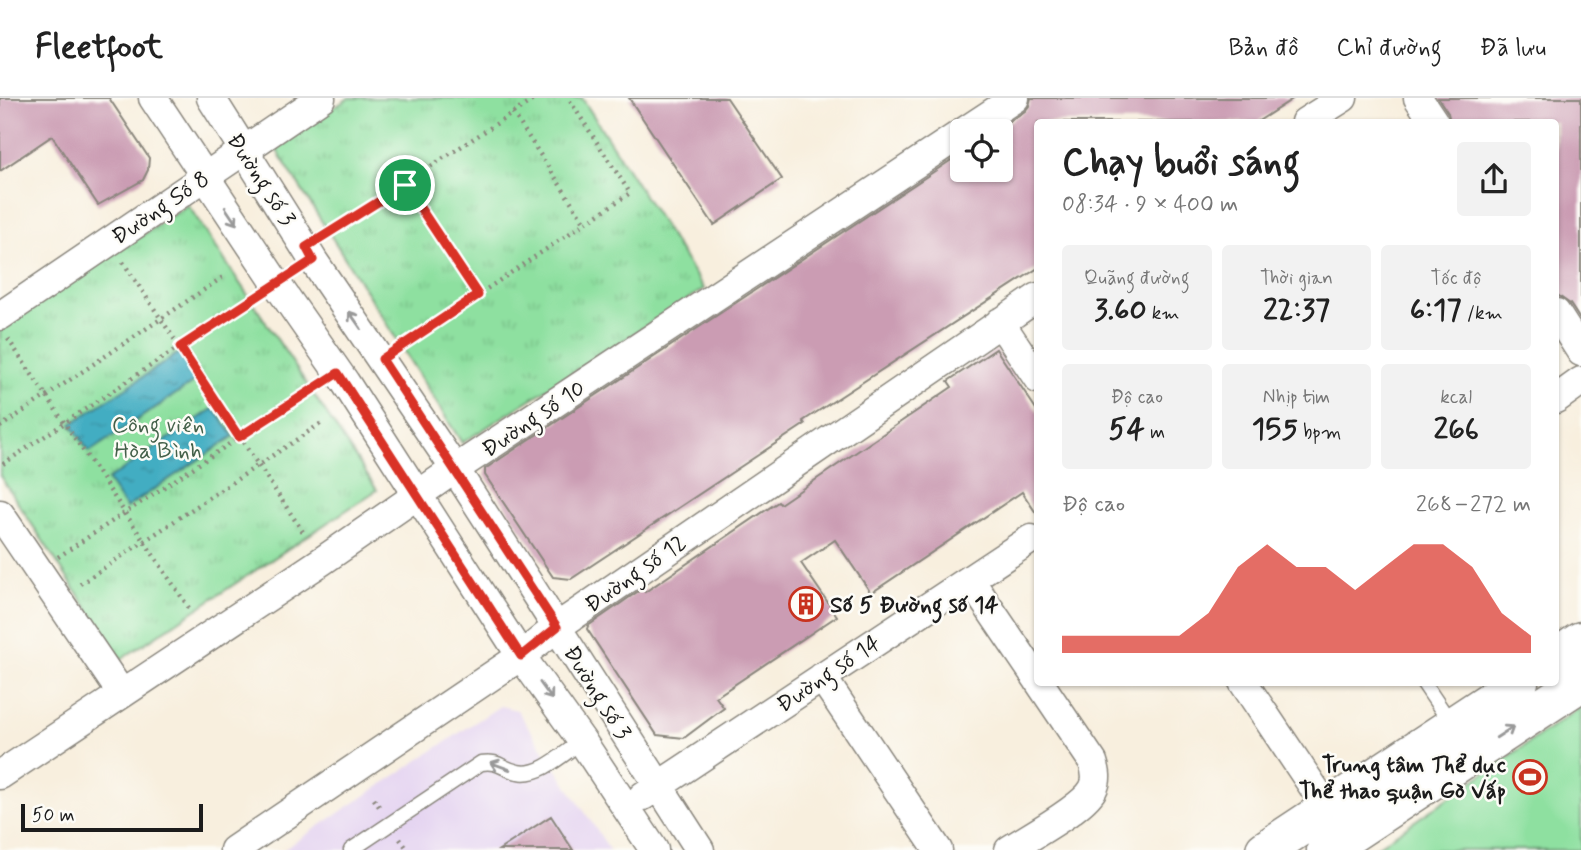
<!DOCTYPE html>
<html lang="vi">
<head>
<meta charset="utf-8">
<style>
	:root { --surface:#fff; --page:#f2f2f2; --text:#222; --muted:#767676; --line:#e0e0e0; --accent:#d93025 }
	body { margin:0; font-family:Mynerve,sans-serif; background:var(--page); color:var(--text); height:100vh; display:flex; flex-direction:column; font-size:26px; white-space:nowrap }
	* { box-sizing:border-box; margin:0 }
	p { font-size:23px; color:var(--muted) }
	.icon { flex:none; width:38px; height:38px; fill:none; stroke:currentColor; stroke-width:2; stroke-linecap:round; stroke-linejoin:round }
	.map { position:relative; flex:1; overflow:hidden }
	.details { position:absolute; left:1034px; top:21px; width:525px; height:567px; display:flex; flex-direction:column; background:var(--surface); border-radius:7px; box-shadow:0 2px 5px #0004 }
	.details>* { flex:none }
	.buttons { position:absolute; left:950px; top:21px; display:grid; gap:14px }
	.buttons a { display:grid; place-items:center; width:63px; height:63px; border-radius:7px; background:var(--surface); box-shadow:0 2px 5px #0004; font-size:35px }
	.scale { position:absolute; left:21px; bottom:18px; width:182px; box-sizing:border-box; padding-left:7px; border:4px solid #1c1c1c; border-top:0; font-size:19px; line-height:24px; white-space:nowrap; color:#1c1c1c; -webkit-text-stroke:5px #fdfcf7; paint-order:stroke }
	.pin { position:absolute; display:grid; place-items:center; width:60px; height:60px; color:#fff; margin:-30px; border:4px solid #fff; border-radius:50%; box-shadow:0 2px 7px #0007 }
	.round { display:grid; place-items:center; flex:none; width:74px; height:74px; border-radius:7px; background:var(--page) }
	.overview { display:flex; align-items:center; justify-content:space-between; height:119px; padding:0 28px }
	h1 { font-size:38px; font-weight:700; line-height:52px }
	.stats { display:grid; grid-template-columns:repeat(3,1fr); gap:10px; height:119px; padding:7px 28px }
	.stats div { display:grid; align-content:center; border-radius:7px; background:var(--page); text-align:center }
	.stats b { font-size:30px; font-weight:700 }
	.stats small { font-size:19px; font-weight:400 }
	.stats p { font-size:19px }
	.chart { height:196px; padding:14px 28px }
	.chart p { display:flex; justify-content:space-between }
	.chart svg { width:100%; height:126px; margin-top:7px; fill:var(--accent); opacity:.7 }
	header { display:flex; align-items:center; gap:42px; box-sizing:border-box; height:98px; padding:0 35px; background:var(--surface); border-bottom:2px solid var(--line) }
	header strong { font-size:33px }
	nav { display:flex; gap:38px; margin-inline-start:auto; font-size:24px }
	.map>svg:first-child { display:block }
</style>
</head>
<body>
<header>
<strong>Fleetfoot</strong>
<nav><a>Bản đồ</a><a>Chỉ đường</a><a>Đã lưu</a></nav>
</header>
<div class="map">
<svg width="1581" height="752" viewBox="0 0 1581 752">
	<defs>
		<pattern id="park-tufts" width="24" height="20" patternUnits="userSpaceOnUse" patternTransform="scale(1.75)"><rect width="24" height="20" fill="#8ee0a0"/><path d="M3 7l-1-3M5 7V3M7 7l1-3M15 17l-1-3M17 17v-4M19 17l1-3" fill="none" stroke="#7ac089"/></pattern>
		<pattern id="water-ripples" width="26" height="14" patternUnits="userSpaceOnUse" patternTransform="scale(1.75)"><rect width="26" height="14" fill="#43adc2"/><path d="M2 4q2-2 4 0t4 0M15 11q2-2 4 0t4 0" fill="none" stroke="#378c9d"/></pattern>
	</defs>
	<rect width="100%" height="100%" fill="#fdfcf7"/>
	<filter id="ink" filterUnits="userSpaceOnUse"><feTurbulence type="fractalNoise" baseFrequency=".0143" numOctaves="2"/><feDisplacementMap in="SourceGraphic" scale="14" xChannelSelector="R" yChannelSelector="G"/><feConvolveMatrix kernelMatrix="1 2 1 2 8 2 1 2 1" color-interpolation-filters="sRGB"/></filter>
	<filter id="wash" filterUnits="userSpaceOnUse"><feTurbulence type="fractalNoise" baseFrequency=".00686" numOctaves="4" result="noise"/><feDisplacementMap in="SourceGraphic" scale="28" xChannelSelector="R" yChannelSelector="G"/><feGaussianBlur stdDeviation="1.57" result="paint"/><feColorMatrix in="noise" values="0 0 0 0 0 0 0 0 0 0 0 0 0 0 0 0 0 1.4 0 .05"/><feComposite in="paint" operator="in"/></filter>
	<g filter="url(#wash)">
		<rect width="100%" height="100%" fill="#f8efde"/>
		<!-- built -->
		<path fill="#e4d3f1" d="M500,608l17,4 93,140h-327z"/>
		<!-- grass -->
		<path fill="#8ee0a0" stroke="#557e5e" stroke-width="2" d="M1581,609v143h-209l5,-3z"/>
		<!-- park -->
		<path fill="url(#park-tufts)" stroke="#557e5e" stroke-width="2" d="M349,0h233l122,191 -242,154 -188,-297z
			M188,107l189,285 -256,169 -121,-183v-147z"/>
		<!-- water -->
		<path fill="url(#water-ripples)" stroke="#30646f" stroke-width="2" d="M179,255l18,27 -108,72 -18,-28z
			M214,310l20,28 -108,72 -19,-28z"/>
		<g id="blocks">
			<!-- building -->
			<path fill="#cb9cb3" d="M0,0h109l40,60 -1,12 -5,10 -45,25 -46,-69 -52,35z
				M629,0h98l55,81 -68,46z
				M1031,0h263l-37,24h-219v146l-235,153 2,3 -234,155 -18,-2 -68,-102v-6l477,-316v17h39v-39h-6l30,-20 4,-5z
				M1438,0h143v223l-11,-17 -14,-10v-172h-106l-2,-9z
				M996,251l42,63v104l-16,-24 -151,101 -36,-53 -34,23 36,53 -121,81 8,11 -40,30 -27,-3 -70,-106 1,-3 55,-38 2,4 133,-90 2,2 172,-117 -4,-6z
				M551,718l22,34h-74z"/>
		</g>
	</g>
	<g filter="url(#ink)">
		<use href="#blocks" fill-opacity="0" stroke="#8a867d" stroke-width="2"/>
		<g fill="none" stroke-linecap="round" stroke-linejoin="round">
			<!-- lane casing -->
			<g stroke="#8a867d" stroke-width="17">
				<path id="lane" d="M1423,584l29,43
					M351,752l130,-87c18,-3 21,6 37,9 22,5 46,-19 64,-31"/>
			</g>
			<!-- street casing -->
			<g stroke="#8a867d" stroke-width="31">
				<path id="street" d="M153,0l123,185 69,99 176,274 61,85 72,109
					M211,0l102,162 142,209 245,381
					M1418,0l16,24
					M1305,24l38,-24
					M965,33l50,-33
					M1556,215l25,39
					M0,218l321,-218
					M1000,224l38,57
					M1556,301l25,-18
					M0,416l122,180
					M970,482l68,100
					M822,579l116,173
					M1243,584l85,127
					M0,677l322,-214 133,-92 507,-336
					M643,698l388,-257
					M234,752l287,-194 36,-29 481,-330
					M1009,752c20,-13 74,-42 84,-61 5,-9 3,-18 0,-27l-54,-80"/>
			</g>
			<!-- secondary casing -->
			<g stroke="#8a867d" stroke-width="41">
				<path id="secondary" d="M1556,560l25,-17
					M1265,752l254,-168
					M1326,752l255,-168"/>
			</g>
			<!-- path -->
			<path stroke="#8a867d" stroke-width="4.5" stroke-dasharray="2 5" stroke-linecap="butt" d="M513,15l72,110
				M405,87l73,110
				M325,137l211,-137
				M123,164l180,270
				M8,241l181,269
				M400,249l230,-154 -62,-95
				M0,329l223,-150
				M3,366l251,-167
				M58,459l259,-171
				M80,486l243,-162
				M374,701l6,9
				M400,741l8,11"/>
			<!-- lane -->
			<use href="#lane" stroke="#fff" stroke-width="14"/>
			<!-- street -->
			<use href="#street" stroke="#fff" stroke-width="28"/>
			<!-- secondary -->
			<use href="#secondary" stroke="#fff" stroke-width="38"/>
		</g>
		<!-- one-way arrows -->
		<defs><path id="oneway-shaft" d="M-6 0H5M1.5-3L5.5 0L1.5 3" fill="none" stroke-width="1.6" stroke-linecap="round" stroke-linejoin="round" transform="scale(1.75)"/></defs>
		<g stroke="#999">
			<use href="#oneway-shaft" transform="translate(231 118) rotate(56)"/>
			<use href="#oneway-shaft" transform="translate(355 222) rotate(-125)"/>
			<use href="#oneway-shaft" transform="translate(546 593) rotate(54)"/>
			<use href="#oneway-shaft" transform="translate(1505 634) rotate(-33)"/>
			<use href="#oneway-shaft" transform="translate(500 668) rotate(-160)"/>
		</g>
	</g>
	<g fill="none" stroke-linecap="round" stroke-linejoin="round" filter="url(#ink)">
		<!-- route casing -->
		<g stroke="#fff" stroke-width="14">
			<path id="route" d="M405,87l73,110 -96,64 175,268 -36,29 -183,-283 -99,64 -59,-90 133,-87 -7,-13z"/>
		</g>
		<!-- route -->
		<use href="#route" stroke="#d93025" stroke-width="9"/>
	</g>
	<!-- icons -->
	<defs>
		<g id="building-ring" transform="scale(1.75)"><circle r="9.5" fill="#fdfcf7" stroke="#c8321e" stroke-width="1.5"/><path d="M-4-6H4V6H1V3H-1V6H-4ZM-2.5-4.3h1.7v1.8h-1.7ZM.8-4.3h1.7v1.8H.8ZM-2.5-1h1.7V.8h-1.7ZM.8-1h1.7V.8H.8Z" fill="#c8321e"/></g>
		<g id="stadium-ring" transform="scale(1.75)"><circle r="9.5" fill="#fdfcf7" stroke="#c8321e" stroke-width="1.5"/><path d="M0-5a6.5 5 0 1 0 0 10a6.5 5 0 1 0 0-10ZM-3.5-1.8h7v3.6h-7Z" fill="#c8321e"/></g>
	</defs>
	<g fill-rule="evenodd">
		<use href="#building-ring" x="806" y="506"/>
		<use href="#stadium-ring" x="1530" y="679"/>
	</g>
	<g text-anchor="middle" stroke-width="5" stroke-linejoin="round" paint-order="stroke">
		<!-- street labels -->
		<g font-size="23" fill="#1c1c1c" stroke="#fdfcf7">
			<text transform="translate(262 81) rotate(57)" y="8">Đường số 3</text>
			<text transform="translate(160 109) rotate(-34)" y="8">Đường Số 8</text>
			<text transform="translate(533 320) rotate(-34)" y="8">Đường số 10</text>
			<text transform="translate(635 475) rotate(-35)" y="8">Đường số 12</text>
			<text transform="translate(828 575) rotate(-34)" y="8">Đường số 14</text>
			<text transform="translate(598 594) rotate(58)" y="8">Đường số 3</text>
		</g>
		<!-- park labels -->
		<g font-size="23" fill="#44614a" stroke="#fdfcf7">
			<text x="158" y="334">Công viên<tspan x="158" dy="26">Hòa Bình</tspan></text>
		</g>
		<!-- poi labels -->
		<g font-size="23" font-weight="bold" fill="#1c1c1c" stroke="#fdfcf7" text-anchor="start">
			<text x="830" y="514">Số 5 Đường số 14</text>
			<text x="1506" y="674" text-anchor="end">Trung tâm Thể dục<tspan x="1506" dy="26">Thể thao quận Gò Vấp</tspan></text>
		</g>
	</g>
</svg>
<div class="buttons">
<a><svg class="icon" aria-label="locate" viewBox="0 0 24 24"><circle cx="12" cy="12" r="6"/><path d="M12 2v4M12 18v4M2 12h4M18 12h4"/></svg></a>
</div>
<div class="scale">50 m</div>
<div class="pin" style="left:405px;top:87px;background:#1e9e55"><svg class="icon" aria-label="arrive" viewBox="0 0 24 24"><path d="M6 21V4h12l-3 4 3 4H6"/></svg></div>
<section class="details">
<div class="overview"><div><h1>Chạy buổi sáng</h1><p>08:34 · 9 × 400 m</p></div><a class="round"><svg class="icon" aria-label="share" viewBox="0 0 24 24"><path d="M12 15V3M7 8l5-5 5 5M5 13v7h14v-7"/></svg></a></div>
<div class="stats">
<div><p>Quãng đường</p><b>3.60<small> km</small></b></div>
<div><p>Thời gian</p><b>22:37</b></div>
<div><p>Tốc độ</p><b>6:17<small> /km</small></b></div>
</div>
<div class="stats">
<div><p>Độ cao</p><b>54<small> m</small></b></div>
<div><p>Nhịp tim</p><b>155<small> bpm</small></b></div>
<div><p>kcal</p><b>266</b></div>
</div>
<div class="chart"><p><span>Độ cao</span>268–272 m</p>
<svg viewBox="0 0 160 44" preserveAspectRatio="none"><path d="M0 44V38L10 38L20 38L30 38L40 38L50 30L60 14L70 6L80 14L90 14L100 22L110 14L120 6L130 6L140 14L150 30L160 38V44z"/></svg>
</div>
</section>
</div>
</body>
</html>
